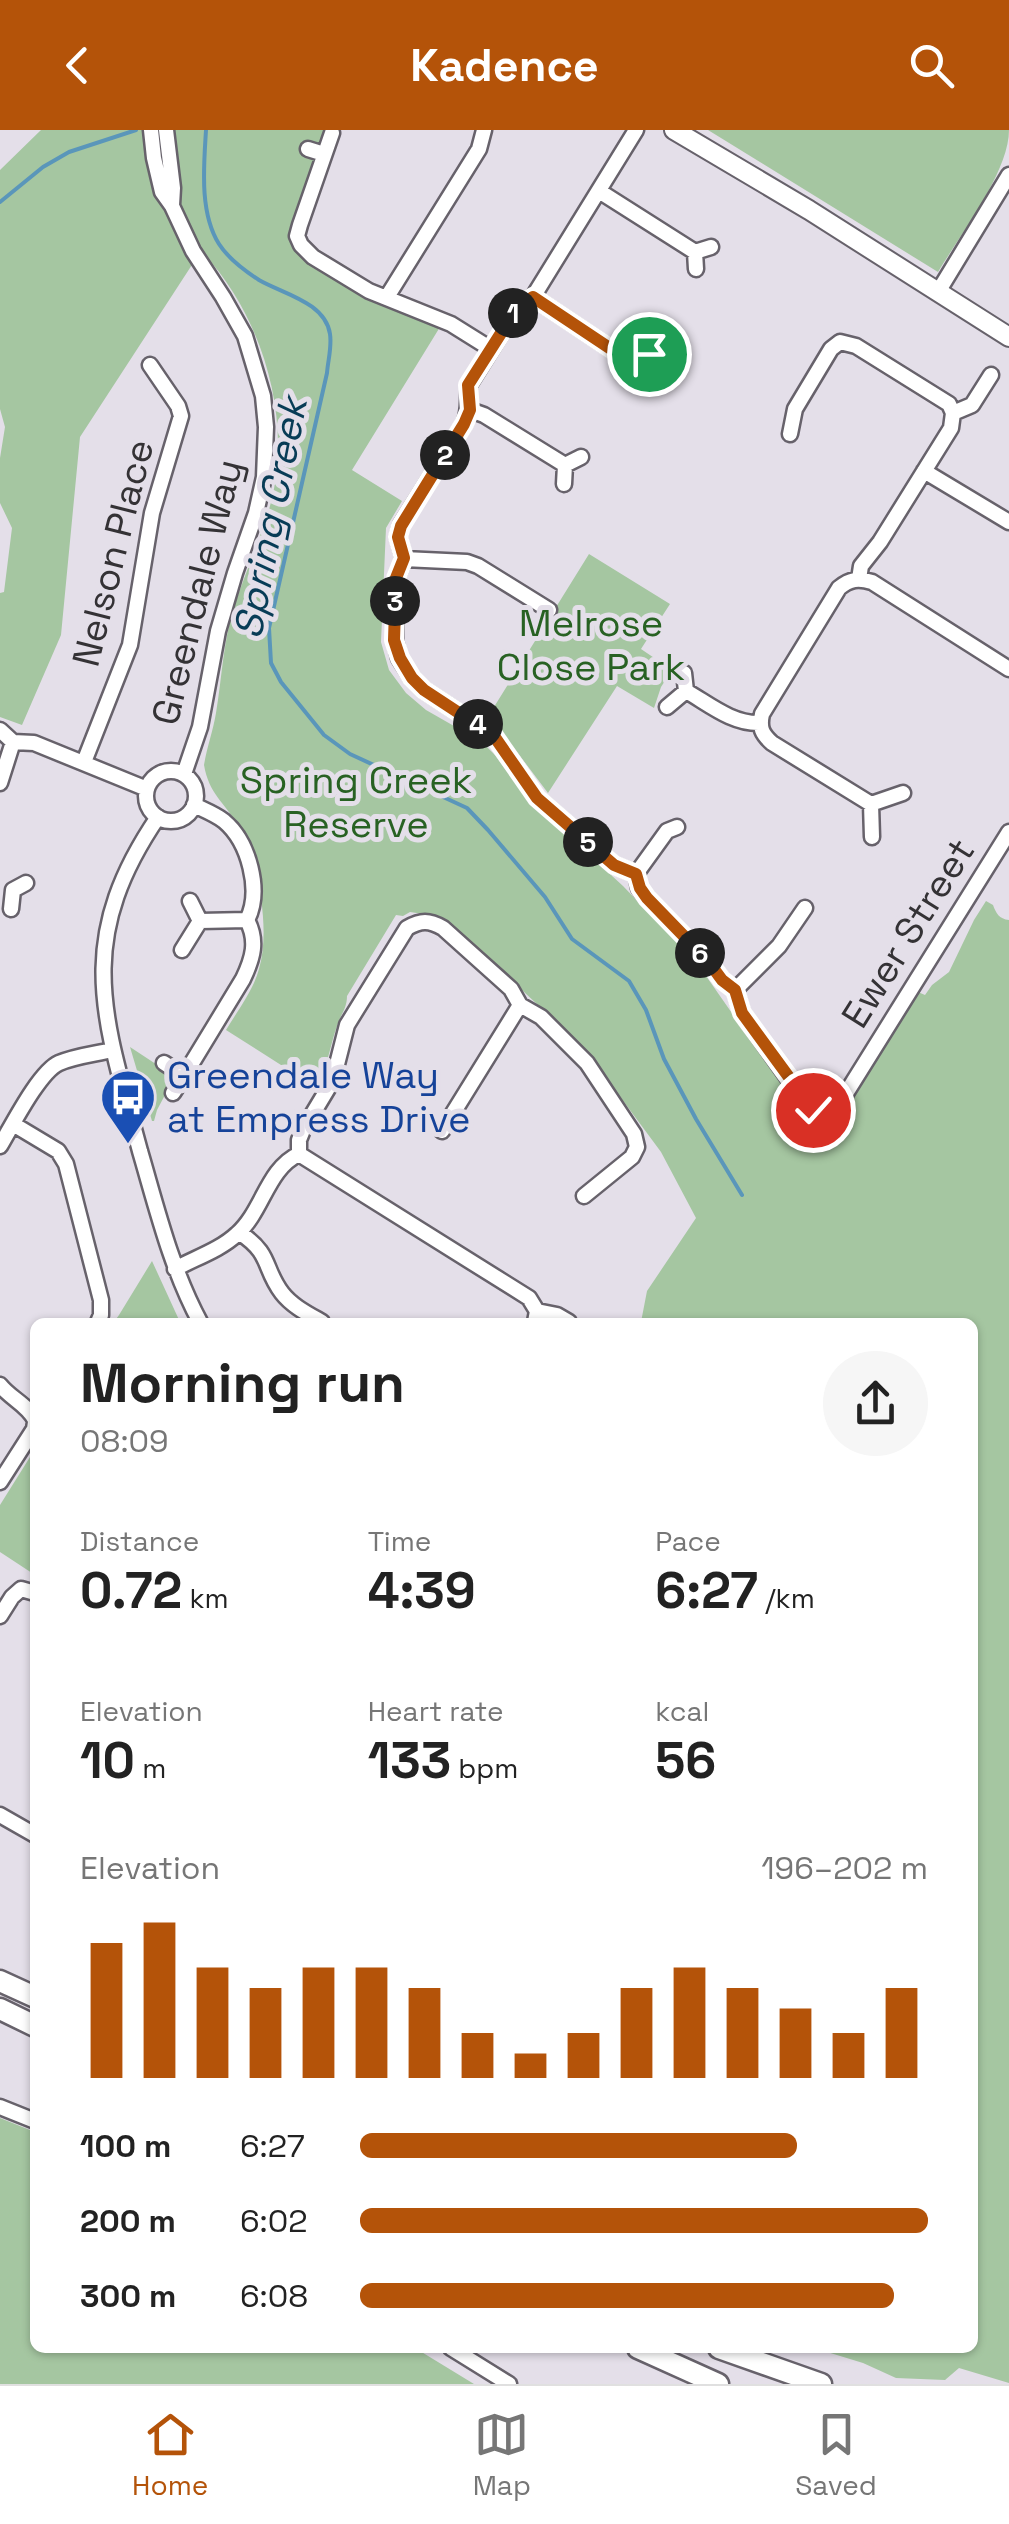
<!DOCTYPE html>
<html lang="en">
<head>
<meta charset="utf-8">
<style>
	:root { --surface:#fff; --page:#f6f6f6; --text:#222; --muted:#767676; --line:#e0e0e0; --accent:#b45309 }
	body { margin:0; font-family:"Space Grotesk",sans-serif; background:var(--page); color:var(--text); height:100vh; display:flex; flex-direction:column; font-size:38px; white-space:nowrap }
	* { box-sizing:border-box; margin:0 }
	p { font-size:32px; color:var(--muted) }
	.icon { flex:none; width:55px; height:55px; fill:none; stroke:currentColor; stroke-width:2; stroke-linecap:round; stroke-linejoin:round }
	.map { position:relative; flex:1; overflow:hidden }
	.details { position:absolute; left:30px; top:1188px; width:948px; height:1035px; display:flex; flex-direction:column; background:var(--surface); border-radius:15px; box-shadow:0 2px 8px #0004 }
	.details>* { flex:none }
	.pin { position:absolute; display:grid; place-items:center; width:85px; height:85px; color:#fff; margin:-42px; border:5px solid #fff; border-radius:50%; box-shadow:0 2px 10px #0007 }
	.km { position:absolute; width:50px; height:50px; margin:-25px; border-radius:50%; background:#222; color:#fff; font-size:28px; line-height:50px; text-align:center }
	.round { display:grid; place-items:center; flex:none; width:105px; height:105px; border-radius:52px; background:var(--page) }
	.headline { display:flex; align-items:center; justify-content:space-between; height:170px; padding:0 50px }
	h1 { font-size:55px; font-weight:700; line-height:75px }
	.metrics { display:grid; grid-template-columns:repeat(3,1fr); gap:15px; height:170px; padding:10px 50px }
	.metrics div { display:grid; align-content:center }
	.metrics b { font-size:50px; font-weight:700 }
	.metrics small { font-size:28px; font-weight:400 }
	.metrics p { font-size:28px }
	.chart { height:280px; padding:20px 50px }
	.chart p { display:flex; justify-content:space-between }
	.chart svg { width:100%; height:180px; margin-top:10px; stroke:var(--accent); stroke-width:6 }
	ul { padding:0 50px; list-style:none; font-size:32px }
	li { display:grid; grid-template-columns:160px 120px 1fr; align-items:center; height:75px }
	li i { height:25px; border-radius:12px; background:var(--accent) }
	header { display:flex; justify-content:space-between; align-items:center; height:130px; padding:0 50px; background:var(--accent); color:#fff; font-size:45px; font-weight:700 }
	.tab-bar { display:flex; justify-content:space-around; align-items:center; height:140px; border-top:2px solid var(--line); background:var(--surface); font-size:28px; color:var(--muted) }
	.tab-bar a { display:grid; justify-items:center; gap:5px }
	.tab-bar .selected { color:var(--accent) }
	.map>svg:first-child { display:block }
</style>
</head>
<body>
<header><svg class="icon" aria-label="back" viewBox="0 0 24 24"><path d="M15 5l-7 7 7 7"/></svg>Kadence<svg class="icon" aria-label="search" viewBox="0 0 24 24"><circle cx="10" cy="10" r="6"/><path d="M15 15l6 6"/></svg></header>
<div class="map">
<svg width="1009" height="2254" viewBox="0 0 1009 2254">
	<rect width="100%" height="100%" fill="#e4dfe9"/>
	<!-- green -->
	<path fill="#a5c6a1" d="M41,0h285l-32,103 19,31 52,33 75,30 -88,143 50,31 -16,27 -5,114 8,28 17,23 20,17 56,32 13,13 29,40 99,91 74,77 106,152c21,12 30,10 45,-8l70,-115 7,3 7,-10 17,-13 25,-52 12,-19 7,4c3,8 6,14 16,15v1463l-50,-15 -14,12 -49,-2 -33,-15 -49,-15h158v-1026h-331l6,-31 49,-73 -35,-66 -77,-104 -136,-127 -11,-5 -27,-4 -7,4 -7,-1 -49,81c0,12 -6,18 -10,30 -7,20 -10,42 -20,62l-91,-58c12,-20 27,-39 33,-61 12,-41 -1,-107 -21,-144 -14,-23 -29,-31 -34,-60 3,-18 9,-34 12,-52 6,-35 7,-71 18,-106 11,-34 26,-67 36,-101 24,-86 -8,-192 -69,-255l-121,186 -19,198 -39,90 -22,-8v-124l4,-1 8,-64 -12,-25v-45l5,-31 -5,-18v-239z
		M708,0h301c0,42 -49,105 -71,142z
		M589,424l81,50 -29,45 31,21 -11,17 -7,21 -37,-22 -69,107 -59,-78z
		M130,917l41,27 3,4 -17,32 -3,11h-2z
		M152,1131l28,61h-66l5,-7z
		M35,1319v126l-35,-23v-47z
		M0,1988l35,14v216h380l59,36h-474z"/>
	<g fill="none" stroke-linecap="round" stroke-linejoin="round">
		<!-- stream -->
		<path stroke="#5a96ba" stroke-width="4" d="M206,0c-2,35 -7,82 13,114 9,14 26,27 40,36 24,14 66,22 71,54 2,13 -2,26 -3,39l-58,255 2,35 10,19 43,53 26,19 117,54 21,22 57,67 27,42 57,42 17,29 18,49 32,60 46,76
			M0,72l43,-35 26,-15 67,-22"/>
		<!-- minor casing -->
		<g stroke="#67626b" stroke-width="19">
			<path id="minor" d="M151,0l3,28 8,34 10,14 21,45 30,46 22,39 18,60 3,31 -2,50 -8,36 -21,60 -17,58 -18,96 -16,47
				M166,0l7,58 -1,17
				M636,0l-103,167 -16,11 -48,77c-2,15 1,25 -5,39l-63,101 -3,12 6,22 -8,19 -1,62 4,18 13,20 12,12 70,46 43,62 77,67 22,9 3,14 8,10 61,63 14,19 13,10 7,23 65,92c12,10 22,8 33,-2l169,-271
				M332,3l-32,92 -3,11 4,9 12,12 56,34 82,33 40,25
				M308,19l16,5
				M599,61l96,61
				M696,139l-1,-17 16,-5
				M938,162l71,-117
				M387,167l92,-148 5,-19
				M533,167l96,64
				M631,250l-2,-19 20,-7
				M470,280l14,5 81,50
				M953,283l19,-8 19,-30
				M790,304l5,-25 36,-60 9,-7 16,4 93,58 4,9 -2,15 -71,114 -19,24 -2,13
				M924,341l85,51
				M564,354l1,-19 16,-8
				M404,429l63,3 11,4 71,44
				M686,561c23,13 46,33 74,32
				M667,577l19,-16 -2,-18
				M0,600l13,12 21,1 113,46
				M84,632l46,-117 22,-132 29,-97 -3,-10 -28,-41
				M146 666a25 25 0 1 1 50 0a25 25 0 1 1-50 0Z
				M0,653l13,-41
				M871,674l-99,-61c-10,-9 -13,-15 -10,-29l77,-126c11,-9 19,-10 33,-6l137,87
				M158,687c-85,125 -54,200 -18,334 17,58 31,117 60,171
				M872,707l-1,-33 32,-11
				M636,744l31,-43 10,-4
				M11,779l2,-19 13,-7
				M200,791l47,-1
				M182,820l18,-29 -10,-20
				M735,860l44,-44 26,-38
				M164,933l20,13 -11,17
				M184,946l59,-97c10,-21 15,-38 4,-59 15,-29 2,-78 -23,-99 -9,-7 -20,-11 -30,-16
				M13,994l45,27 8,13 35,136v15l-3,7
				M442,1001l78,-126
				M0,1016c12,-20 39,-74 59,-83 16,-7 36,-9 53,-13
				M299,1024l230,144 8,13 -2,11
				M240,1103c32,21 23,35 42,60 10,13 26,21 40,29
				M175,1139c20,-11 45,-19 62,-35 26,-23 30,-65 62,-80v-14l4,-10 30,-50 14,-55 60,-97c14,-8 22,-8 36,0l68,61 9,16 21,12 46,46 47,71 3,13 -5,10 -48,39
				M537,1181l20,4 12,7
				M0,1255c10,13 28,20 35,35
				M0,1352l34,-53 1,-7
				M0,1486l12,-19 9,-8 14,4
				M0,1685l35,20
				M0,1977l35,14
				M451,2218l58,36"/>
		</g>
		<!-- major casing -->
		<g stroke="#67626b" stroke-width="22">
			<path id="major" d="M674,0l135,80 200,127"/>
		</g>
		<!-- highway casing -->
		<g stroke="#67626b" stroke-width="25">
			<path id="highway" d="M0,1851l35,16
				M0,1879l35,17
				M638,2218l80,36
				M719,2218l102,36"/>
		</g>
		<!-- minor -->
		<use href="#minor" stroke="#fff" stroke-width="14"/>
		<!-- major -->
		<use href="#major" stroke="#fff" stroke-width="18"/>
		<!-- highway -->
		<use href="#highway" stroke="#fff" stroke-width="20"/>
	</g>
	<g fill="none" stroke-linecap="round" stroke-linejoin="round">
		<!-- route casing -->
		<g stroke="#fff" stroke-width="20">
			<path id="route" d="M649,224l-20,7 -96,-64 -16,11 -49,77 2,25 -6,14 -63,102 -3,11 6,21 -8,20 -2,62 6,18 12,20 12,12 70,46 43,62 77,67 22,9 4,14 7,10 61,63 14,19 13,10 7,23 71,97"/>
		</g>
		<!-- route -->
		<use href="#route" stroke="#b45309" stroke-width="12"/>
	</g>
	<!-- icons -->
	<defs>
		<g id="bus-pin" transform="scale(2.875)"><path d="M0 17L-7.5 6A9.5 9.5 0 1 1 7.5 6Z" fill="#1a4fb4" stroke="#e4dfe9"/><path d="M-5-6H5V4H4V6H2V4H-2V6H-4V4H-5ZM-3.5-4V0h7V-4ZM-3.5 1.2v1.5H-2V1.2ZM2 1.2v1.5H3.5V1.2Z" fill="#fff"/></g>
	</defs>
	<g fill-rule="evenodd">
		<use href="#bus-pin" x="128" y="967"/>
	</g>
	<g text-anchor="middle" stroke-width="10" stroke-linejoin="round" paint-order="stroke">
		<!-- street labels -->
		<g font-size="38" fill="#343235" stroke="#e4dfe9">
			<text transform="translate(113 423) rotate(-76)" y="13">Nelson Place</text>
			<text transform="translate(197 462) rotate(-76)" y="13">Greendale Way</text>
			<text transform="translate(908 803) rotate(-58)" y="13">Ewer Street</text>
		</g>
		<!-- park labels -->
		<g font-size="38" fill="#286223" stroke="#e4dfe9">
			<text x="591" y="506">Melrose<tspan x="591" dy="44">Close Park</tspan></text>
			<text x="356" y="663">Spring Creek<tspan x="356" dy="44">Reserve</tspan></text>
		</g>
		<!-- transit labels -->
		<g font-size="38" fill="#164399" stroke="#e4dfe9" text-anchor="start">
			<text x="167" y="958">Greendale Way<tspan x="167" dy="44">at Empress Drive</tspan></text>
		</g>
		<!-- water labels -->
		<g font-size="40" font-style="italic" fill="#083c56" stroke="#e4dfe9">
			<text transform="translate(270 388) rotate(-79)" y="14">Spring Creek</text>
		</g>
	</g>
</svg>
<div class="pin" style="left:649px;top:224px;background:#1e9e55"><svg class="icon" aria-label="arrive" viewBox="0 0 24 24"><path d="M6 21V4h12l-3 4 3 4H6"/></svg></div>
<div class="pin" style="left:813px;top:980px;background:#d93025"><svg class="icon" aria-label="check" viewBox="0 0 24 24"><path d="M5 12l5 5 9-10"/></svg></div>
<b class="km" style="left:513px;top:183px">1</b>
<b class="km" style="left:445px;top:325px">2</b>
<b class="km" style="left:395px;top:471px">3</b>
<b class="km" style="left:478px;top:594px">4</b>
<b class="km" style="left:588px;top:712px">5</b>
<b class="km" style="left:700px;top:823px">6</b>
<section class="details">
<div class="headline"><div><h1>Morning run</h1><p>08:09</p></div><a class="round"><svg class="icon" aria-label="share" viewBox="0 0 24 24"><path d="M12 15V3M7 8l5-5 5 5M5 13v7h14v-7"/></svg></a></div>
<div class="metrics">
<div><p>Distance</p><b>0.72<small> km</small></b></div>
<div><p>Time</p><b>4:39</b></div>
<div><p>Pace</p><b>6:27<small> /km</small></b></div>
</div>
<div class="metrics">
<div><p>Elevation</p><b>10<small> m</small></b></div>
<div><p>Heart rate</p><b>133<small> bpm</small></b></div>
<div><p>kcal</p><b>56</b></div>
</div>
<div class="chart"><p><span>Elevation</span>196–202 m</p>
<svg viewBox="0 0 160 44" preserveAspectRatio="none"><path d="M5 44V11M15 44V6M25 44V17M35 44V22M45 44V17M55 44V17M65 44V22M75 44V33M85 44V38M95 44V33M105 44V22M115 44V17M125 44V22M135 44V27M145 44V33M155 44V22"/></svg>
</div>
<ul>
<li><b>100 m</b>6:27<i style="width:77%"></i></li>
<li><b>200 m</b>6:02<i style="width:100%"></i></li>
<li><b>300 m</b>6:08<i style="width:94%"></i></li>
</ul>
</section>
</div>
<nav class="tab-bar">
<a class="selected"><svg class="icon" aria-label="home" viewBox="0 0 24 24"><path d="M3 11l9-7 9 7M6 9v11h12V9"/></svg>Home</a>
<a><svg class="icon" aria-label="map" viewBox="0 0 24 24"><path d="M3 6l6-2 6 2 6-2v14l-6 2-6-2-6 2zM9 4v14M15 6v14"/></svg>Map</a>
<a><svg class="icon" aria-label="saved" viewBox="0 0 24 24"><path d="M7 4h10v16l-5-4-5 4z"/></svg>Saved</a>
</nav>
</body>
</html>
